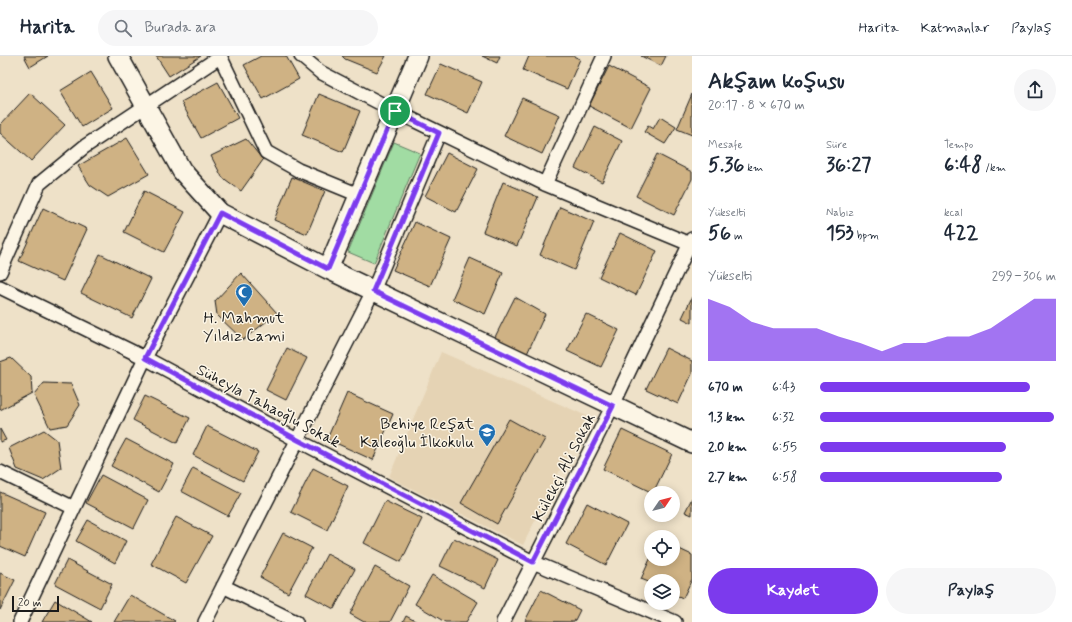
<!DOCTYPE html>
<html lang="tr">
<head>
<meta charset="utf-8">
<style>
	:root { --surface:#fff; --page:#f6f6f7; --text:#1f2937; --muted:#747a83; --line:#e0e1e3; --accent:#7c3aed }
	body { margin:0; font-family:Mynerve,sans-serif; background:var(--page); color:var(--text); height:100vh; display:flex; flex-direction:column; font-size:15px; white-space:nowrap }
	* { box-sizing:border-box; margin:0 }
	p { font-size:13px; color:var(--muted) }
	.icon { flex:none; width:22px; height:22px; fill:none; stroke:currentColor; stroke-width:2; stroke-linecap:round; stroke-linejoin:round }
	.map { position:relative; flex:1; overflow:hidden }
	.panel { display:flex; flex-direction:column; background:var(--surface); width:380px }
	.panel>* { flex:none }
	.needle { width:26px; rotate:55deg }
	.controls { position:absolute; left:644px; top:430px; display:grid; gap:8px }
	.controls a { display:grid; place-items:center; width:36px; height:36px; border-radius:50%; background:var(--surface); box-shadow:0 2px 10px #0003; font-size:20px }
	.scale { position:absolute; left:12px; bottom:10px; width:47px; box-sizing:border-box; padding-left:4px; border:2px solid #1c1c1c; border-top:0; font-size:11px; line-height:14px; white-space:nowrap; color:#1c1c1c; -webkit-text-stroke:3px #fcf5e5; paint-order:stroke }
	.pin { position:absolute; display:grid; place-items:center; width:34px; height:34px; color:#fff; margin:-17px; border:2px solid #fff; border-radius:50%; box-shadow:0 1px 4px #0007 }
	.round { display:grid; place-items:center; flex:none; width:42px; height:42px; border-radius:21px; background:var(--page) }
	.headline { display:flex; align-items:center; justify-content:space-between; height:68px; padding:0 16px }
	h1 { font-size:22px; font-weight:700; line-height:30px }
	.metrics { display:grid; grid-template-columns:repeat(3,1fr); gap:6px; height:68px; padding:4px 16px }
	.metrics div { display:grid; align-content:center }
	.metrics b { font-size:20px; font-weight:700 }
	.metrics small { font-size:11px; font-weight:400 }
	.metrics p { font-size:11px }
	.chart { height:112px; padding:8px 16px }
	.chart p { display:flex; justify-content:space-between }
	.chart svg { width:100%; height:72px; margin-top:4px; fill:var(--accent); opacity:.7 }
	.button { display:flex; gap:8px; margin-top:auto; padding:8px 16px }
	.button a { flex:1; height:46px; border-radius:24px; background:var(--accent); color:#fff; font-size:16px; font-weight:700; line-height:46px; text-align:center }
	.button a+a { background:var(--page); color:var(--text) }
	ul { padding:0 16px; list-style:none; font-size:13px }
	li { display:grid; grid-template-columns:64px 48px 1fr; align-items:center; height:30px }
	li i { height:10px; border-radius:5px; background:var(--accent) }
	header { display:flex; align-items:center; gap:24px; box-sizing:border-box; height:56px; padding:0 20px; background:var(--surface); border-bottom:1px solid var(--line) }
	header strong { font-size:19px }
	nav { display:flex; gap:22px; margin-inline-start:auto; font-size:14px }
	.search { width:280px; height:36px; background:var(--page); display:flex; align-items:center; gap:10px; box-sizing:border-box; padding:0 14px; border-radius:22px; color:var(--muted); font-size:15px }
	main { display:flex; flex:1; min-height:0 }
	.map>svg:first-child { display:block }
</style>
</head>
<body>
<header>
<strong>Harita</strong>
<div class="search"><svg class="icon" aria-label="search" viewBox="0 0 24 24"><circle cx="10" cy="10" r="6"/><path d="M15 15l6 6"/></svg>Burada ara</div>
<nav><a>Harita</a><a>Katmanlar</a><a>Paylaş</a></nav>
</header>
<main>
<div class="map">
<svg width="692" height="566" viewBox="0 0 692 566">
	<rect width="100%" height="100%" fill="#eee1c8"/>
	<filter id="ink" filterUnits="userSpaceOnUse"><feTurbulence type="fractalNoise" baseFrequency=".025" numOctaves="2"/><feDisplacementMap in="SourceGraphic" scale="8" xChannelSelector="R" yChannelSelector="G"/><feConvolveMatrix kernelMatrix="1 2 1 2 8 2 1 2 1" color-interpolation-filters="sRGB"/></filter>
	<g filter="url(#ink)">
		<!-- built -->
		<path fill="#e5d3b4" d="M441,296l146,64 -64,129 -134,-68z"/>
		<!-- green -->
		<path fill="#a1dca3" stroke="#5e7c60" d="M394,86l26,11 -46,110 -26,-11z"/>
		<!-- building -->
		<path fill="#cfb284" stroke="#1c1c1c" d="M24,0h24l-18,11z
			M156,0h45l-32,20z
			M261,0h25l13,23 -36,20 -19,-34z
			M342,0h44l-9,16 -32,-13z
			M482,0h18l-3,7z
			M529,0h44l7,3 -13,30 -44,-19z
			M641,0h25l-5,10z
			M441,8l41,18 -14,31 -41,-19z
			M609,10l42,22 -20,40 -42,-22z
			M91,16l22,36 -31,19 -22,-36z
			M218,26l20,36 -37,20 -20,-36z
			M30,37l35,32 -34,36 -31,-28v-8z
			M319,38l41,17 -17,41 -41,-17z
			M692,38v41l-15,-6z
			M522,42l38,17 -18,39 -38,-18z
			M660,61l16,10 -11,17 -21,-12 4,-6 5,3z
			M595,71l27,14 -20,41 -27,-14z
			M127,82l22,36 -41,23 -18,-12 -12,-19z
			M246,83l17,21 -22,31 -19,-14 -11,-21z
			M447,97l31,16 -22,43 -31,-16z
			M657,98l35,18v7l-18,36 -38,-19z
			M292,121l33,14 -18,43 -33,-14z
			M503,126l35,15 -21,49 -34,-14z
			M144,135l41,21 -21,40 -40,-20z
			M560,151l34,15 -20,48 -34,-15z
			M43,152l44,21 -24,52 -44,-20z
			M415,166l36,17 -21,47 -37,-16z
			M620,177l37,18 -21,44 -37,-18z
			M100,198l51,25 -19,39 -51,-25z
			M470,202l33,15 -18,41 -33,-15z
			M241,217l36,40 -34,27 -26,-25 -2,-14z
			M515,241l30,17 -19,42 -33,-15z
			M692,241v26l-10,-5z
			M586,258l33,16 -18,37 -34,-16z
			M287,292l20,10 -21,42 -20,-10z
			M666,292l26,13v13l-14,30 -32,-15z
			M11,302l20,19 1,16 -32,17v-48z
			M44,327l27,1 9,21 -13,20 -17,3 -16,-33z
			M347,337l46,21 -20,46 -46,-21z
			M145,340l45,22 -13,25 -44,-23z
			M509,363l36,20 -48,85 -36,-21z
			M207,370l51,26 -15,29 -50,-26z
			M0,373l6,11 -6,2z
			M44,374l13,10 4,28 -18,12 -26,-11 -8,-21z
			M622,374l50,24 -19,39 -50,-24z
			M126,383l48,25 -15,28 -48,-26z
			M193,412l48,25 -13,23 -47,-25z
			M313,412l35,18 -21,44 -36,-18z
			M101,419l47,25 -14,28 -48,-25z
			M0,436l45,20 -20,45 -25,-11z
			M692,442v17l-7,-3z
			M385,445l37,18 -21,43 -37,-19z
			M587,447l40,21 -21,41 -40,-21z
			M176,461l36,19 -26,47 -35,-19z
			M88,464l38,21 -11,22 -39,-22z
			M283,477l29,15 -24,45 -28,-16z
			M454,482l44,22 -13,28 -45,-22z
			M673,490l19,9v24l-9,19 -10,-4v-13h-22v2l-10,-4 10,-22v2h22z
			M327,498l28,15 -21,40 -28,-15z
			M67,504l45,24 -12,24 -45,-24z
			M375,511l34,19 -19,36h-26l-14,-8z
			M0,517l15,7 -15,30z
			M432,519l46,27 -12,20h-21l-30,-18z
			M541,534l39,20 -6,12 -49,-1z
			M130,539l45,26 -1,1h-60z
			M55,544l37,22h-50z
			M406,560l11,6h-14z"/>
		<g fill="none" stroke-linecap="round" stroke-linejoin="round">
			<!-- street casing -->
			<g stroke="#1c1c1c" stroke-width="16">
				<path id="street" d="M220,0l46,96 32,18 61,25
					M301,0l19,16 75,39 150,73 147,61
					M545,128l59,-128
					M0,216l39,-88 45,-37 137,-91
					M0,231l145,71 152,82 236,122 142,60
					M0,416l74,36
					M223,530l73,36
					M20,566l125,-264 75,-145
					M205,566l168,-331 66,-158
					M503,566l110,-217 79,-166"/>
			</g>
			<!-- secondary casing -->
			<g stroke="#1c1c1c" stroke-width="22">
				<path id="secondary" d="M118,0l64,115 38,42 108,56 364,174
					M328,213l90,-213"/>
			</g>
			<!-- street -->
			<use href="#street" stroke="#fcf5e5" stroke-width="13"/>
			<!-- secondary -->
			<use href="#secondary" stroke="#fcf5e5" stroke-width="19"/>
		</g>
	</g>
	<g fill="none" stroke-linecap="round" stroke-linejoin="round" filter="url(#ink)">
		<!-- route casing -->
		<g stroke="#fff" stroke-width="8">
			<path id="route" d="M395,55l44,22 -66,158 240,115 -80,156 -235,-122 -153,-82 75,-145 108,56z"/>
		</g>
		<!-- route -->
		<use href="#route" stroke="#7c3aed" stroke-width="5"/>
	</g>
	<!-- icons -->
	<defs>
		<g id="mosque-pin" transform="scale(0.9)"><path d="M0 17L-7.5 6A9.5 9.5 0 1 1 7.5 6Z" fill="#1f6fb2" stroke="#fcf5e5"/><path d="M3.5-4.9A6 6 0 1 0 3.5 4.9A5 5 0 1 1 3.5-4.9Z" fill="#fff"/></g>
		<g id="school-pin" transform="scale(0.9)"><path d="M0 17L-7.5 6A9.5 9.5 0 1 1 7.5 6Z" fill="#1f6fb2" stroke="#fcf5e5"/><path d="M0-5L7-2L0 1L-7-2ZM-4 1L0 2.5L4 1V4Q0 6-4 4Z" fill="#fff"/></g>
	</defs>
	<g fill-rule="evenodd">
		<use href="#mosque-pin" x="244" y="236"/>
		<use href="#school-pin" x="487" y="376"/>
	</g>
	<g text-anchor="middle" stroke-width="3" stroke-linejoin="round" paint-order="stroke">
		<!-- poi labels -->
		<g font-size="16" fill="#1c1c1c" stroke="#fcf5e5">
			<text x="244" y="267">H. Mahmut<tspan x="244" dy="18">Yıldız Cami</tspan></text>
			<text x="474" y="373" text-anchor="end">Behiye Reşat<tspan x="474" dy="18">Kaleoğlu İlkokulu</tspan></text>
		</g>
		<!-- street labels -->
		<g font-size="16" fill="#1c1c1c" stroke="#fcf5e5">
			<text transform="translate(269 349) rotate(28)" y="6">Süheyla Tahaoğlu Sokak</text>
			<text transform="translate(563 411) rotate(-63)" y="6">Külekçi Ali Sokak</text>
		</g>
	</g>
</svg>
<div class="controls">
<a><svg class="needle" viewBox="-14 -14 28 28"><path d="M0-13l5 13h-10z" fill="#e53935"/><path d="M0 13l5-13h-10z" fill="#747a83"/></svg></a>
<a><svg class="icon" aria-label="locate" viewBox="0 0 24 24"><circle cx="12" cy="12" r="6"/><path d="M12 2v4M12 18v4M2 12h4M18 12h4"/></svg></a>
<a><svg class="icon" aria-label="layers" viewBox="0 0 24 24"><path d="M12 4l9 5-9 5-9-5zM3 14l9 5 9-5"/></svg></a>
</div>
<div class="scale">20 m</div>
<div class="pin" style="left:395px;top:55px;background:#1e9e55"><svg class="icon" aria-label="arrive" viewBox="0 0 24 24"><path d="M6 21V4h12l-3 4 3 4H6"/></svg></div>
</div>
<section class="panel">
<div class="headline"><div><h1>Akşam koşusu</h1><p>20:17 · 8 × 670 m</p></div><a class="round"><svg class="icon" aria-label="share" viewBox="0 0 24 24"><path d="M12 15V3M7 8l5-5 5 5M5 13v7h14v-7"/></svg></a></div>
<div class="metrics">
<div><p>Mesafe</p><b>5.36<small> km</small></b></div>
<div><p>Süre</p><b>36:27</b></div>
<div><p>Tempo</p><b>6:48<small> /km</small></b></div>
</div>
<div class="metrics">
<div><p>Yükselti</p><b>56<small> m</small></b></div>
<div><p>Nabız</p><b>153<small> bpm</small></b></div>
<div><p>kcal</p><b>422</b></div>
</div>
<div class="chart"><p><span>Yükselti</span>299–306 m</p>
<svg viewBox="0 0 160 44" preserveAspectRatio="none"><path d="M0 44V6L10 11L20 20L30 24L40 24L50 24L60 29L70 33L80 38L90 33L100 33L110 29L120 29L130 24L140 15L150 6L160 6V44z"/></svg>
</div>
<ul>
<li><b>670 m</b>6:43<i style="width:89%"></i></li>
<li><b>1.3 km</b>6:32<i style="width:99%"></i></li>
<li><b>2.0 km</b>6:55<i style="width:79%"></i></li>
<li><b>2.7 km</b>6:58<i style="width:77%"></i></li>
</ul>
<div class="button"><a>Kaydet</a><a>Paylaş</a></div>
</section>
</main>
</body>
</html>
